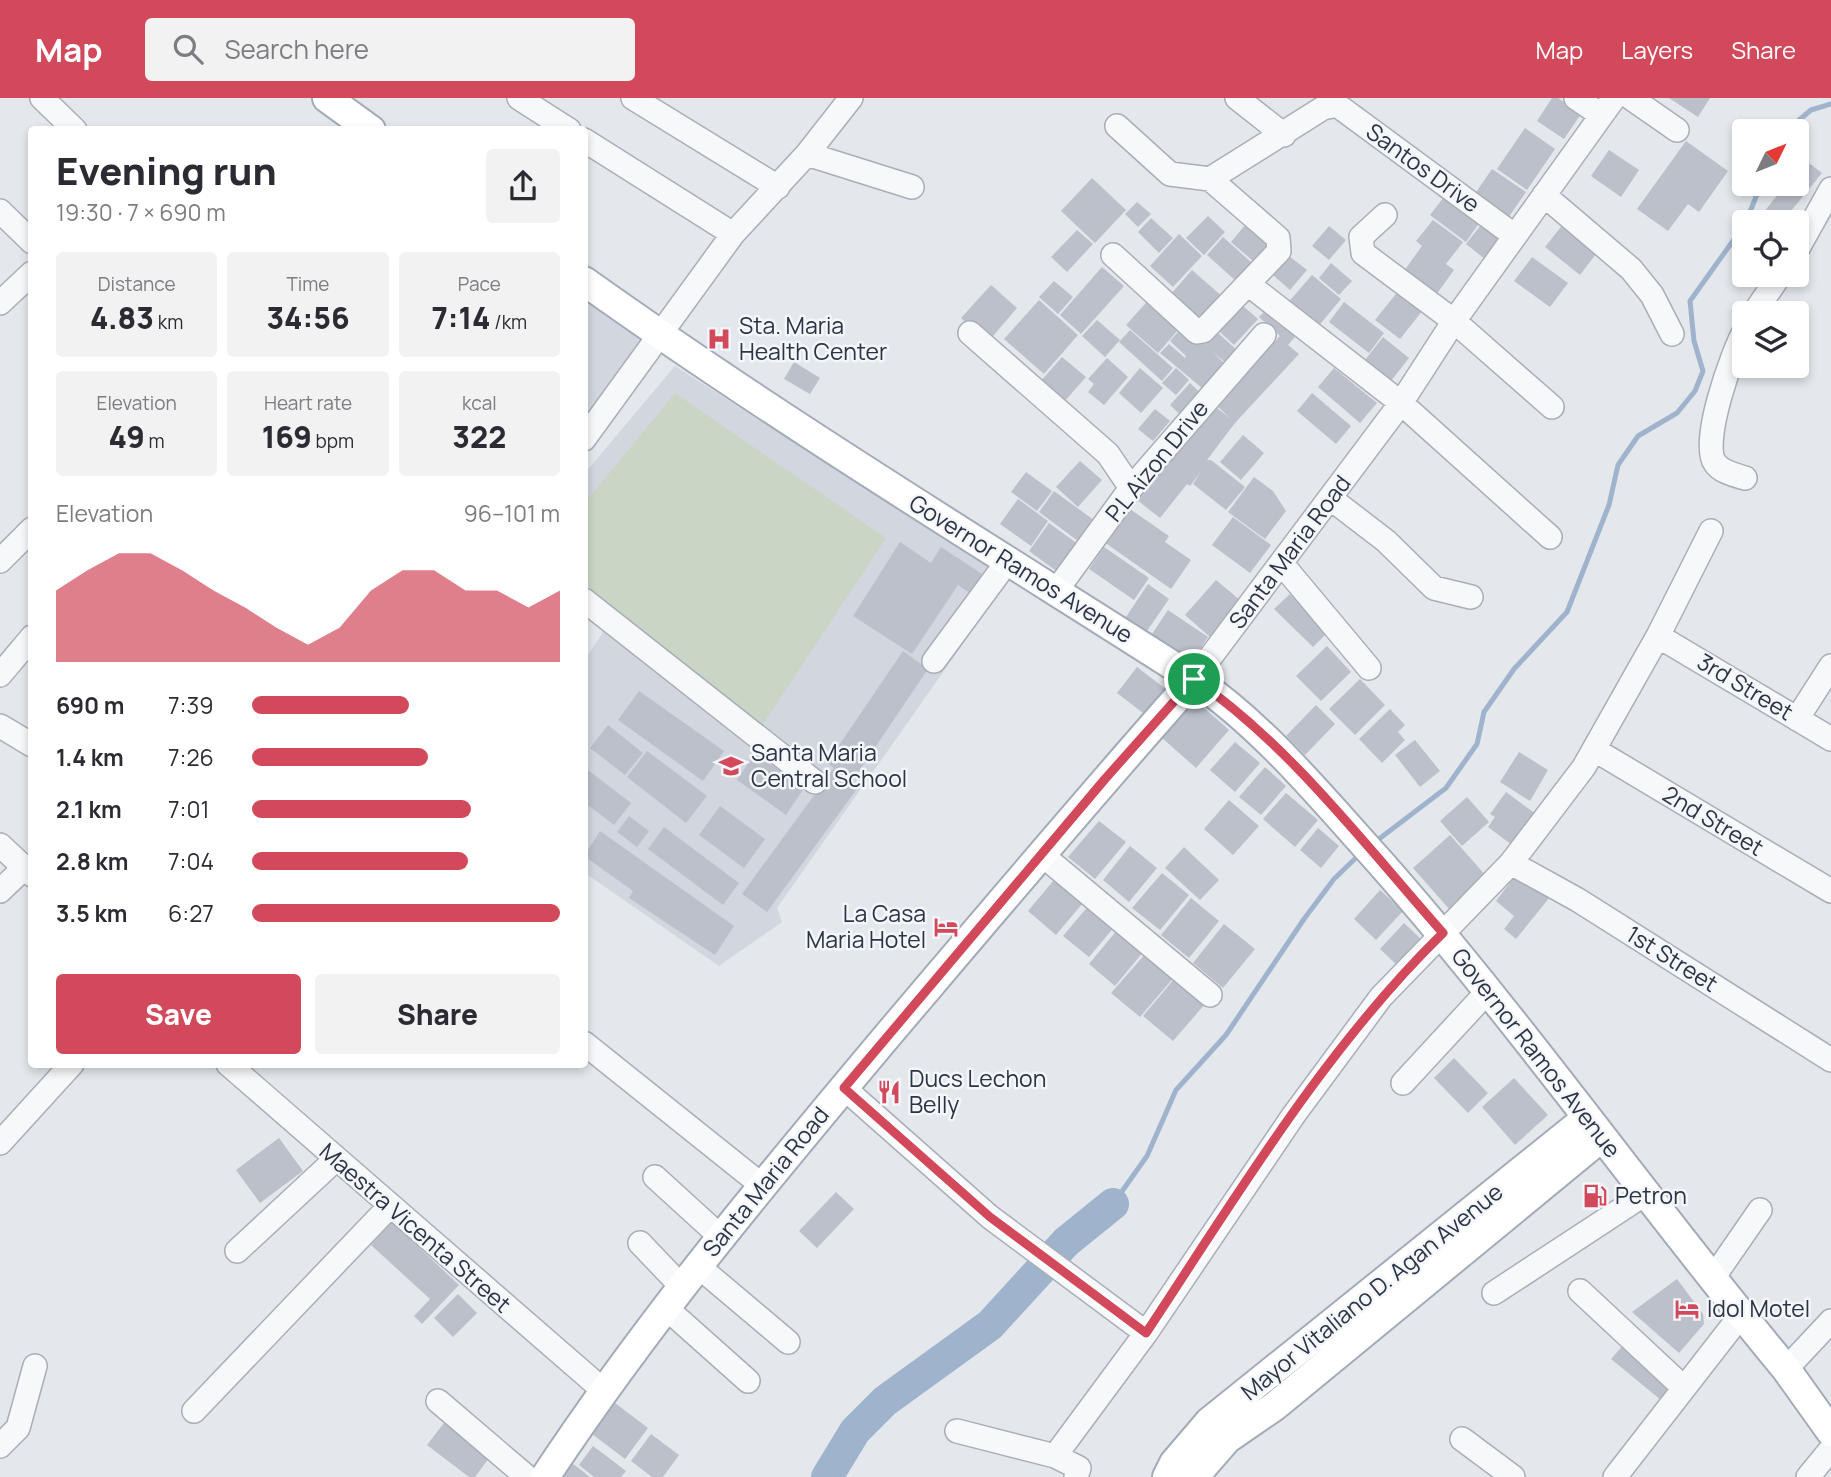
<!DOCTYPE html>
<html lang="en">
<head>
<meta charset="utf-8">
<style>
	:root { --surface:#fff; --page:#f2f2f3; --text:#2b2b33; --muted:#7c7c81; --accent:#d1495b }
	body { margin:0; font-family:Manrope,sans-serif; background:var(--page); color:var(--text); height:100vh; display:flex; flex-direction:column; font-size:26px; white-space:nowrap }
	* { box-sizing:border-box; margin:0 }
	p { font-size:23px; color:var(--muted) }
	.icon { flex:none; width:38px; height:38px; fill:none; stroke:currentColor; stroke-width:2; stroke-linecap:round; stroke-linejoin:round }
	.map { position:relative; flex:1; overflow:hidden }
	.drawer { position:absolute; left:28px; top:28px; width:560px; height:942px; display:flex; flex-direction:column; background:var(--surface); border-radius:7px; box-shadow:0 4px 10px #0003 }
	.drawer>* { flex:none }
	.needle { width:46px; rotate:47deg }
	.fabs { position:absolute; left:1732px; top:21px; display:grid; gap:14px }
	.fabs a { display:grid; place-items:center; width:77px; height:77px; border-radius:7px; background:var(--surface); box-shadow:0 4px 10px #0003; font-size:35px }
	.pin { position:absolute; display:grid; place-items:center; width:60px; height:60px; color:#fff; margin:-30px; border:4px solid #fff; border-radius:50%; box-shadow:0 2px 7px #0007 }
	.round { display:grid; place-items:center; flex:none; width:74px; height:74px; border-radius:7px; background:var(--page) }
	.headline { display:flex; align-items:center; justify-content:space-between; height:119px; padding:0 28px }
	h1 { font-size:38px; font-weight:800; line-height:52px }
	.stats { display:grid; grid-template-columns:repeat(3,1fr); gap:10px; height:119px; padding:7px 28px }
	.stats div { display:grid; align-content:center; border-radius:7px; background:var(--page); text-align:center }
	.stats b { font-size:30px; font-weight:800 }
	.stats small { font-size:19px; font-weight:400 }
	.stats p { font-size:19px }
	.chart { height:196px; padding:14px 28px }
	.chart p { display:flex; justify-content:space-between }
	.chart svg { width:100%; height:126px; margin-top:7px; fill:var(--accent); opacity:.7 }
	.cta { display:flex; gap:14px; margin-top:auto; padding:14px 28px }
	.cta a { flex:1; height:80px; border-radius:7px; background:var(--accent); color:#fff; font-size:28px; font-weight:800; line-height:80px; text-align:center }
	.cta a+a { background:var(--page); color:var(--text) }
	ul { padding:0 28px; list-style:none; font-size:23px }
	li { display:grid; grid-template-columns:112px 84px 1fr; align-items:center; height:52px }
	li i { height:18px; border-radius:9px; background:var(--accent) }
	header { display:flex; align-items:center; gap:42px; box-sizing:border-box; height:98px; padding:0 35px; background:var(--accent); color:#fff }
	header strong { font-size:33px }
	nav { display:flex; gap:38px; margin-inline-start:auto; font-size:24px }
	.search { width:490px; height:63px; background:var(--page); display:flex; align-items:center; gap:18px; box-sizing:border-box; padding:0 24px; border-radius:7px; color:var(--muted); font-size:26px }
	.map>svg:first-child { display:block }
</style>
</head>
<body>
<header>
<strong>Map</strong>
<div class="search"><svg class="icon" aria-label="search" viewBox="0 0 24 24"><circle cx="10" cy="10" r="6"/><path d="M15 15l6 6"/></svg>Search here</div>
<nav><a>Map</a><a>Layers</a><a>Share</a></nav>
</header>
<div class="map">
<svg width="1831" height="1379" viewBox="0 0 1831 1379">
	<rect width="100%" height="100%" fill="#e4e7ec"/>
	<!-- built -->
	<path fill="#d2d6de" d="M585,196l59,43 -59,78z
		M675,268l333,214 -231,328 5,14 -63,44 -134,-93v-214l19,-28 -19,-16v-142z"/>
	<!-- green -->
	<path fill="#c9d6c5" d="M675,295l211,145 -125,189 -176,-143 -1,-80z"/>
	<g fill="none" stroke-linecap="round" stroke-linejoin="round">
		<!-- stream -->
		<path stroke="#9fb4cc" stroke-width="5" d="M1786,33l25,-21 20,-6
			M1746,124l15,-38
			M1375,744l71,-54 31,-44 7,-32 30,-43 53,-57 42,-107 9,-40 20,-29 39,-23 18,-22 8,-20 -9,-30 -4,-40 55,-77
			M1113,1106l34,-48 29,-66 50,-55 78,-116 30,-40 27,-26"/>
		<!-- river -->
		<path stroke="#9fb4cc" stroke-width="32" d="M827,1379l28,-46 30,-30 105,-76 76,-83 47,-38"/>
	</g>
	<!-- building -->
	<path fill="#bbc0ca" d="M1552,0h6l23,16 -17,25 -27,-18z
		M1669,0h41l-12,19z
		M1525,30l30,21 -28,41 -30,-21z
		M1686,43l42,30 -29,41 -11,-8 -20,27 -31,-22z
		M1609,52l30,20 -18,27 -30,-21z
		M1805,62l17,13 -40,49h-5l-13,-10 22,-28h11v-14z
		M1492,71l34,23 -22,32 -34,-23z
		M1092,80l34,32 -31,33 -34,-32z
		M1447,95l35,26 -16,23 -36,-27z
		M1137,104l14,12 -13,13 -13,-13z
		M1208,118l17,16 -21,23 -18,-17z
		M1151,120l22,20 -14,15 -21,-21z
		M1250,121l29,25 -19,23 -29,-25z
		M1433,122l30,22 -17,22 8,6 -21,29 -32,-24 21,-29 -6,-5z
		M1484,123l24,18 -18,24 -24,-19z
		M1564,125l35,27 -19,25 -35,-28z
		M1329,128l17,14 -17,20 -17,-14z
		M1077,132l16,14 -26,28 -16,-15z
		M1179,136l23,22 -29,31 -23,-21z
		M1223,139l29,26 -16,18 -29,-26z
		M1289,158l18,14 -17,20 -17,-15z
		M1532,159l36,26 -18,24 -36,-26z
		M1331,165l21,18 -13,14 -20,-17z
		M1102,169l22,19 -43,48 -21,-19z
		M1192,172l32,28 -22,25 -32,-28z
		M1312,177l29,24 -25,30 -29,-25z
		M1054,183l19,16 -15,17 -19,-17z
		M991,187l26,23 -29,34 -27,-24z
		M1399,192l24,20 -23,29 -25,-19z
		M1154,196l31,28 -27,31 -32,-28z
		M1039,202l39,35 -34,39 -40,-35z
		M1344,204l40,31 -15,20 -40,-31z
		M1272,206l29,26 -13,15 11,9 -64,69 -28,37h4l34,27 -19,23 -33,-26 8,-13 -11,15 -3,-2 -27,34 -23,-18 76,-95 18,14 -15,-14 64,-69 -21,-19z
		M1242,207l16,14 -24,26 -15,-14z
		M1097,222l23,20 -15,17 -23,-21z
		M1185,226l45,45 -22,24 -48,-40 9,-9 16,14 1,-2 -16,-15z
		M1130,232l43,38 -11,13 -43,-39z
		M1217,234l22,20 -11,13 -23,-20z
		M1383,239l26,21 -18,23 -26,-21z
		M1062,259l24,20 -23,26 -23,-21z
		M1107,260l21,19 -24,28 -16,-13 6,-8 -6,-5z
		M794,264l26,16 -10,16 -26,-15z
		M1140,270l23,20 -22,25 -22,-20z
		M1176,270l13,12 -13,15 -14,-12z
		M1334,270l43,35 -17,20 -42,-36z
		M1190,285l16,15 -20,22 -16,-15z
		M1312,295l39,33 -15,18 -39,-33z
		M1155,311l15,12 -17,20 -15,-12z
		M1243,337l21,18 -23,27 -21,-18z
		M1080,363l22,19 -24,27 -22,-20z
		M1026,374l26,19 -15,20 -26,-19z
		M1254,379l19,14 13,20 -21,28 -37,-27z
		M1054,393l44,32 -16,21 -43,-32z
		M1018,401l30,22 -17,25 -31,-22z
		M1127,409l42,29 -4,6 26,18 -20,29 -67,-47z
		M1233,419l38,28 -21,28 -38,-28z
		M1049,425l33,24 -20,28 -33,-24z
		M900,444l31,21 10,-16 41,27 -12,19 -12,-8 -46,69 -59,-38z
		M1104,449l45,31 -15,22 -45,-31z
		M1216,482l25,21 -31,36 -25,-22z
		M1148,486l21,15 -24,35 -21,-14z
		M1290,496l38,38 -15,15 -39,-38z
		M1168,512l40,27 -20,30 -40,-27z
		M1327,548l24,26 -30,29 -25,-25z
		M903,553l25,18 -75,111 -7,-3 13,9 -92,126 -25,-18 92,-126 -7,-5z
		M1137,569l30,23 -20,26 -30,-23z
		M1360,581l25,26 -30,30 -26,-26z
		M639,593l85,60 -21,30 -85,-61z
		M1194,601l35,31 -33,38 -35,-31z
		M1316,607l19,19 -30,31 -19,-19z
		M1390,611l15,16 -7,7 7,8 -23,23 -23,-24z
		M608,627l35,28 -18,22 -35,-27z
		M1415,642l25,31 -20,16 -25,-32z
		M1235,644l25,21 -25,29 -25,-22z
		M647,653l60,45 -21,27 -59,-46z
		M1519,654l29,18 -18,31 -30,-19z
		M755,655l49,35 -18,27 -49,-35z
		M584,669l47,36 -17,22 -30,-23z
		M1265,669l21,19 -25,29 -22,-18z
		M1506,694l34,25 -24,31 -28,-21 7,-10 -5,-3z
		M1286,695l32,27 -23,27 -32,-28z
		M1467,699l22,25 -27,24 -22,-25z
		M1229,702l30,26 -26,29 -29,-26z
		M720,708l45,33 -21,29 -45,-33z
		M629,718l20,15 -12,16 -20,-15z
		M1099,723l27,21 -31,37 -27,-22z
		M664,729l75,56 -16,22 -75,-56z
		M1318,730l21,18 -18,22 -21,-18z
		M600,733l134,95 -19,29 -86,-57 4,-7 -49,-35z
		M1450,737l37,42 -37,33 -37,-42z
		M1130,748l27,22 -28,34 -26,-22z
		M1184,749l35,33 -19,20 -35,-32z
		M1518,774l32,25 -34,42 -12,-10 10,-13 -18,-15z
		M1162,775l27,22 -29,35 -28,-22z
		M1059,776l28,24 -31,37 -28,-24z
		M1380,792l23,21 -27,29 -22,-21z
		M1191,800l28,23 -30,37 -28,-23z
		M1090,806l26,21 -27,32 -26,-21z
		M1404,825l19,18 -24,26 -19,-18z
		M1224,826l31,25 -32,39 -30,-25z
		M1118,831l26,22 -29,35 -26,-22z
		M1147,854l28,24 -35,41 -29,-24z
		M1175,880l30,26 -32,37 -30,-25z
		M1454,960l34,35 -20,20 -34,-35z
		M1514,980l34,37 -33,30 -33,-38z
		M279,1040l24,33 -43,32 -24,-33z
		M836,1094l18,17 -37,39 -18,-17z
		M392,1124l67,63 -37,39 -8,-8 16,-17 -59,-54z
		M1677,1181l26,35 1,10 -25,29 -47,-41z
		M458,1196l19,19 -24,24 -19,-19z
		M1625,1245l49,40 -13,17 -50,-41z
		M615,1305l33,25 -23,31 -33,-25z
		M447,1321l45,35 -17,23h-6l-42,-32z
		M651,1336l28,21 -16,22h-11l-21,-16z
		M593,1348l33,25 -5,6h-27l-15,-12z
		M572,1365l18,14h-29z"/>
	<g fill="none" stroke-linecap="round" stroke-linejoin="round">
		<!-- minor casing -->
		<g stroke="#a9aeb7" stroke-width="26">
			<path id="minor" d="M42,0l33,32
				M519,0l50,32
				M633,0l145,89
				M1237,0l47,37
				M1576,0l25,17
				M1631,0l46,32
				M1117,28l53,48 40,5 113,-71 14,-3 178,131
				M584,42l149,94
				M807,56l105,33
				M1544,97l87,74 21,26 20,39
				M0,113l32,31
				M1385,117l-24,22 2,16 91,68 98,86
				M1797,152l34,-61
				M1113,157l84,77 6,-1 76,-80 -1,-13 -68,-59
				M1248,186l153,119 149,134
				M0,205l32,-30
				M1754,215l26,-38
				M970,235l138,121 23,34
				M584,341l149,-205 74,-80 44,-56
				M1745,380c-10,-3 -24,-6 -30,-15 -15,-21 18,-112 30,-133
				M1330,400l56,43 48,47 37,9
				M0,463l32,-32
				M1282,466l87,104
				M1056,493l75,-103 133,-153
				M584,502l231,182
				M1658,538l173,103
				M934,563l73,-99
				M0,577l32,-38
				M1194,581l207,-276 53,-82 160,-223
				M1797,621l34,-53
				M0,628l32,19
				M1595,652l236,141
				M0,747l32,30
				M1041,756l169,141
				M1511,765l67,37 253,160
				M0,793l24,-23
				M584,945l180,144
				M228,966l375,326
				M1403,985l85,-92
				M844,990l146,129 156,116
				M0,1045l72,-79
				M655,1079l68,62
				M640,1145l41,43
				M237,1153l98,-91
				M698,1168l90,76
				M1713,1180l47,-68
				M1580,1193l104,97
				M1494,1195l151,-99
				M665,1209l83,74
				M1786,1271l45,-48
				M438,1303l89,76
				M194,1313l196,-205
				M957,1333l98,25 24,12 -3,9
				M1462,1341l51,38
				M0,1348l18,-18 17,-62
				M1055,1358l91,-123 147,-217 88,-119 130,-134 73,-96 74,-131 53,-105
				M1615,1379l126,-162
				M1808,1379l23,-28"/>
		</g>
		<!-- major casing -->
		<g stroke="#a3abb8" stroke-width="32">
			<path id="major" d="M327,0l44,32
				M584,183c198,141 405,267 610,398 71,49 126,117 184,181 144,163 269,342 408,509l45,63
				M545,1379c103,-156 223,-299 343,-442 101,-119 202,-239 306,-356
				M1167,1379l7,-14 35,-41 378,-304
				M1194,1379l33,-38 48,-33 327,-269"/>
		</g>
		<!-- minor -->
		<use href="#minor" stroke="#f7f8fa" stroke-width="23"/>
		<!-- major -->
		<use href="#major" stroke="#fff" stroke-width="28"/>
	</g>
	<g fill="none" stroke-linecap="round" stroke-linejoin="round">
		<!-- route casing -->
		<g stroke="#fff" stroke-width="14">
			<path id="route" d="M1194,581c95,65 172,167 249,254 -117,114 -207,264 -297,400l-156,-116 -146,-129 261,-309z"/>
		</g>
		<!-- route -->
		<use href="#route" stroke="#d1495b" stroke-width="9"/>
	</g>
	<!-- icons -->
	<defs>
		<g id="hospital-bare" transform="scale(1.89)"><path d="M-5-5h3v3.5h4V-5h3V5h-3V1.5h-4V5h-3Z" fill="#d1495b" stroke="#f4f6f9" stroke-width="2.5" paint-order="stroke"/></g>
		<g id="school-bare" transform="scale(1.89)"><path d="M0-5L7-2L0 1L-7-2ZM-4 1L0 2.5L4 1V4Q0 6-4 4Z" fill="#d1495b" stroke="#f4f6f9" stroke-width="2.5" paint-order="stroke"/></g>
		<g id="hotel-bare" transform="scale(1.89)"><path d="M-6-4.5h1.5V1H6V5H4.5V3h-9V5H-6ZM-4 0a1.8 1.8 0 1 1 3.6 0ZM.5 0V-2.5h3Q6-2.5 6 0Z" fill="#d1495b" stroke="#f4f6f9" stroke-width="2.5" paint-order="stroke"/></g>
		<g id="restaurant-bare" transform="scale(1.89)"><path d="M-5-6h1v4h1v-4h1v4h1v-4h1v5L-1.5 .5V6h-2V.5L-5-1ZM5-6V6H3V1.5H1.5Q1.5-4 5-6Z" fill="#d1495b" stroke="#f4f6f9" stroke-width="2.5" paint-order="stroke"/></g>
		<g id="fuel-bare" transform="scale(1.89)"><path d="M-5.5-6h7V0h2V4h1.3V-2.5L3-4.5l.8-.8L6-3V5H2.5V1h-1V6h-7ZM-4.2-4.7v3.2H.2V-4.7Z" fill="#d1495b" stroke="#f4f6f9" stroke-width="2.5" paint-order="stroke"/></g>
	</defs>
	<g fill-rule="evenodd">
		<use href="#hospital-bare" x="719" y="241"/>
		<use href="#school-bare" x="731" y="668"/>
		<use href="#hotel-bare" x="946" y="829"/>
		<use href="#restaurant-bare" x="889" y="994"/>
		<use href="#fuel-bare" x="1595" y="1098"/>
		<use href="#hotel-bare" x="1687" y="1211"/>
	</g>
	<g text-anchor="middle" stroke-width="5" stroke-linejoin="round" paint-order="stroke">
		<!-- street labels -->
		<g font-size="23" fill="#2b3445" stroke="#f4f6f9">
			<text transform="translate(1423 70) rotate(36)" y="8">Santos Drive</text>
			<text transform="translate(1157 363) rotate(-51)" y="8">P.L Aizon Drive</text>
			<text transform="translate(1290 454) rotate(-53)" y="8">Santa Maria Road</text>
			<text transform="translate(1021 471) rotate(32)" y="8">Governor Ramos Avenue</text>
			<text transform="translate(1745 589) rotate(31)" y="8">3rd Street</text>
			<text transform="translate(1713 723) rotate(31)" y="8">2nd Street</text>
			<text transform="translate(1672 861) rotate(32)" y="8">1st Street</text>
			<text transform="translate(1536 955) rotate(52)" y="8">Governor Ramos Avenue</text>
			<text transform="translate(766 1084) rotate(-51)" y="8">Santa Maria Road</text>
			<text transform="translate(415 1130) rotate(41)" y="8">Maestra Vicenta Street</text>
			<text transform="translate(1372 1194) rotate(-39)" y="8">Mayor Vitaliano D. Agan Avenue</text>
		</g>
		<!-- poi labels -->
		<g font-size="23" fill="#2b3445" stroke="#f4f6f9" text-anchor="start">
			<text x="739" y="236">Sta. Maria<tspan x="739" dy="26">Health Center</tspan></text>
			<text x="751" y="663">Santa Maria<tspan x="751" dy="26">Central School</tspan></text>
			<text x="926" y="824" text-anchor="end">La Casa<tspan x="926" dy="26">Maria Hotel</tspan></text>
			<text x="909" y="989">Ducs Lechon<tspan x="909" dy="26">Belly</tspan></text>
			<text x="1615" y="1106">Petron</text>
			<text x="1707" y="1219">Idol Motel</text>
		</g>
	</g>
</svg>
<div class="fabs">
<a><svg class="needle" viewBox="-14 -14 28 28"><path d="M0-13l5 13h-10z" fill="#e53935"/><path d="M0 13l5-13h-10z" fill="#7c7c81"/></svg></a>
<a><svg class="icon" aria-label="locate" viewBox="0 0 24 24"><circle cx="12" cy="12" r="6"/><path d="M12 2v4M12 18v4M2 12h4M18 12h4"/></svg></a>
<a><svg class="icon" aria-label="layers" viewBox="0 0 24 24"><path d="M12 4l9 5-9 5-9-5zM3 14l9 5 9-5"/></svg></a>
</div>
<div class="pin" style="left:1194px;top:581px;background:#1e9e55"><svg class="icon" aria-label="arrive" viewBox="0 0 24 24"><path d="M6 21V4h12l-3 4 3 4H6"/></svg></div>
<section class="drawer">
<div class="headline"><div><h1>Evening run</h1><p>19:30 · 7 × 690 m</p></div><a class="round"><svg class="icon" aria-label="share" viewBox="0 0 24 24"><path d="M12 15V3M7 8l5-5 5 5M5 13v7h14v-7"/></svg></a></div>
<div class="stats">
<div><p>Distance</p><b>4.83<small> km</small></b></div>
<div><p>Time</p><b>34:56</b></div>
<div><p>Pace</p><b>7:14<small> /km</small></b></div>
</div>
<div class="stats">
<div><p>Elevation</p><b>49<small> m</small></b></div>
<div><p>Heart rate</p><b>169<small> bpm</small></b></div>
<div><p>kcal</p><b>322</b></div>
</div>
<div class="chart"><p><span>Elevation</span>96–101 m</p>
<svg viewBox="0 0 160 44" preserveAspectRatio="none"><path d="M0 44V19L10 12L20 6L30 6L40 12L50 19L60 25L70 32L80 38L90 32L100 19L110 12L120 12L130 19L140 19L150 25L160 19V44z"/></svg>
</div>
<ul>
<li><b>690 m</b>7:39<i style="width:51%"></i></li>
<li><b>1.4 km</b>7:26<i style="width:57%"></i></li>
<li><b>2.1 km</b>7:01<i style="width:71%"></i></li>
<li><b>2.8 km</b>7:04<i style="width:70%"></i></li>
<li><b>3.5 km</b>6:27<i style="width:100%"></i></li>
</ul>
<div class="cta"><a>Save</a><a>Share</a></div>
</section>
</div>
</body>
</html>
